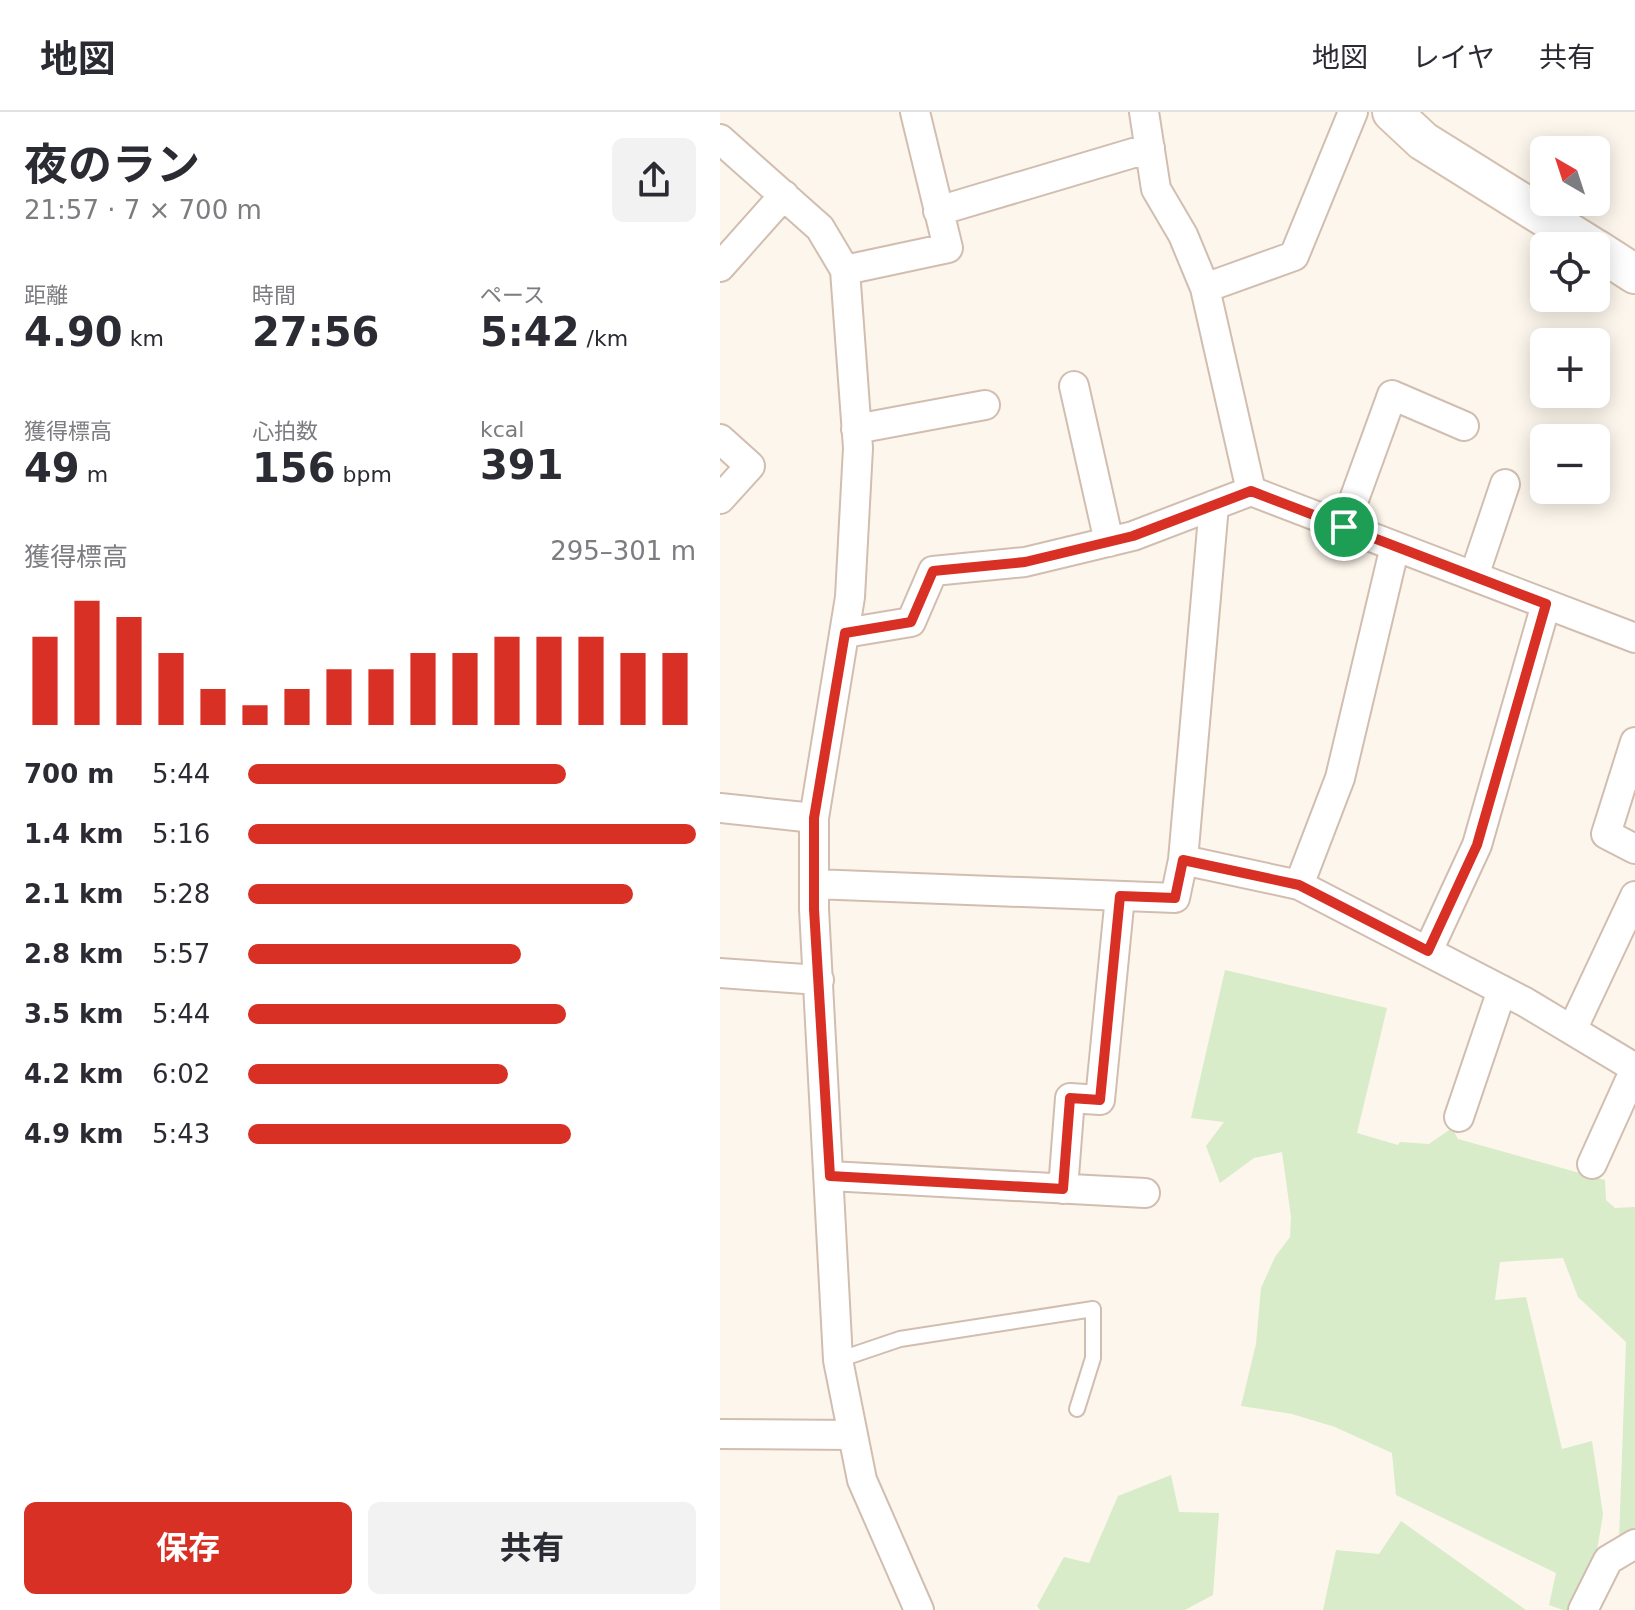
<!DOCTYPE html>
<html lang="ja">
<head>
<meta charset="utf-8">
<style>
	:root { --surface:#fff; --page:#f2f2f3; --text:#2b2b33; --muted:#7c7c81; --line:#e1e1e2; --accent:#d93025 }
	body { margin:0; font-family:"DejaVu Sans","Noto Sans JP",sans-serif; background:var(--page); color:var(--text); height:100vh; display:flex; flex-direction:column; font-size:30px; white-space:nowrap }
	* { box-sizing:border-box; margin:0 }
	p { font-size:26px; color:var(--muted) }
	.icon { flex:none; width:44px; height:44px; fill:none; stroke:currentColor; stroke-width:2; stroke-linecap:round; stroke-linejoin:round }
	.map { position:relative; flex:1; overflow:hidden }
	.sheet { display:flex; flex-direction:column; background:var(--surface); width:720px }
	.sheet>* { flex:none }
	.needle { width:52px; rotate:321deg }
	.fabs { position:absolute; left:810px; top:24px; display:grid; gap:16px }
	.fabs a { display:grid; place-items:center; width:80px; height:80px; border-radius:12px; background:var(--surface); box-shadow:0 4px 20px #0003; font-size:40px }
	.pin { position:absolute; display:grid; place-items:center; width:68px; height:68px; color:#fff; margin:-34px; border:4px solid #fff; border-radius:50%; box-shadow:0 2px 8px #0007 }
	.round { display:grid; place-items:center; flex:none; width:84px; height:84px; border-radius:12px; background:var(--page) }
	.summary { display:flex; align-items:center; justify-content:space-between; height:136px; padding:0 24px }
	h1 { font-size:44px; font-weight:700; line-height:60px }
	.figures { display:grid; grid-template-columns:repeat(3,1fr); gap:12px; height:136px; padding:8px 24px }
	.figures div { display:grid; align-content:center }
	.figures b { font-size:40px; font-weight:700 }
	.figures small { font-size:22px; font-weight:400 }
	.figures p { font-size:22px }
	.chart { height:224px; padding:16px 24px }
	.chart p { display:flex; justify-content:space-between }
	.chart svg { width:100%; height:144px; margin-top:8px; stroke:var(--accent); stroke-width:6 }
	.button { display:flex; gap:16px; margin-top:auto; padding:16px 24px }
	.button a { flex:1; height:92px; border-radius:12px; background:var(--accent); color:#fff; font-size:32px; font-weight:700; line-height:92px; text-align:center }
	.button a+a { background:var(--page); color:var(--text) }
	ul { padding:0 24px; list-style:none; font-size:26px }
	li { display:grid; grid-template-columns:128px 96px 1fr; align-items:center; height:60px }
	li i { height:20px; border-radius:10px; background:var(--accent) }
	header { display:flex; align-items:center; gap:48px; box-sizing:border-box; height:112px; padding:0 40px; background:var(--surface); border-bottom:2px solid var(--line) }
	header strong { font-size:38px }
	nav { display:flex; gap:44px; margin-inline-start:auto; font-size:28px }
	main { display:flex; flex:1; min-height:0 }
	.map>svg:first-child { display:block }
</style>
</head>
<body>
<header>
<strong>地図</strong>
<nav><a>地図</a><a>レイヤ</a><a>共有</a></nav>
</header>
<main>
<section class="sheet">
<div class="summary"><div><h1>夜のラン</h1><p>21:57 · 7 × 700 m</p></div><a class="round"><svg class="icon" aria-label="share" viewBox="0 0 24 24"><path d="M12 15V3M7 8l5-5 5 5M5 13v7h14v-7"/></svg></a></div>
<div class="figures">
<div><p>距離</p><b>4.90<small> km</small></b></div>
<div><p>時間</p><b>27:56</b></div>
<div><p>ペース</p><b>5:42<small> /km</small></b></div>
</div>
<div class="figures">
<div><p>獲得標高</p><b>49<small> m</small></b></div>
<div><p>心拍数</p><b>156<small> bpm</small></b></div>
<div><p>kcal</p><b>391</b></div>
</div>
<div class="chart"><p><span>獲得標高</span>295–301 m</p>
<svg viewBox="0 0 160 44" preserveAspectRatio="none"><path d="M5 44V17M15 44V6M25 44V11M35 44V22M45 44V33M55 44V38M65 44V33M75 44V27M85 44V27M95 44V22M105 44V22M115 44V17M125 44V17M135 44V17M145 44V22M155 44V22"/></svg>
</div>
<ul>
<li><b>700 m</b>5:44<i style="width:71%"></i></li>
<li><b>1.4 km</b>5:16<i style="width:100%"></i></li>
<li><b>2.1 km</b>5:28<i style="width:86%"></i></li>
<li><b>2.8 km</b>5:57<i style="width:61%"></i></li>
<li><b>3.5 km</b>5:44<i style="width:71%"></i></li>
<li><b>4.2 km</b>6:02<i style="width:58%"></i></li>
<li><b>4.9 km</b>5:43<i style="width:72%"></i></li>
</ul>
<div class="button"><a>保存</a><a>共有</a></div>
</section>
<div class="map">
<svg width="915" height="1498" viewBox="0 0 915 1498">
	<rect width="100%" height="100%" fill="#fdf6ec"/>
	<!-- green -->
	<path fill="#d8ecc9" d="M505,858l162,38 -30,125 41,12 2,-3 29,2 23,-16 6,11 147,41 1,20 9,8 20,-1v328l-16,5 7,-198 -48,-45 -15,-39 -63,4 -5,38 31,-3 36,152 30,-8 11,73 -7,43 -22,53h-11l-14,-5 7,-32 -160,-78 -4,-42 -57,-26 -43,-13 -51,-8 15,-62 5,-56 14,-31 15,-20 1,-20 -9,-65 -28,6 -34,25 -14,-37 18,-24 -33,-4z
		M451,1363l8,37 40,1 -6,82 -28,15h-145l-3,-4 27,-49 25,6 29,-67z
		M681,1409l125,89h-203l13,-60 43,4z"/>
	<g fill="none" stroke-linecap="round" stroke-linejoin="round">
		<!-- service casing -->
		<g stroke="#d1beb0" stroke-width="18">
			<path id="service" d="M118,1248l62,-21 193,-30v49l-16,51"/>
		</g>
		<!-- minor casing -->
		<g stroke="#d1beb0" stroke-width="32">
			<path id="minor" d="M424,0l12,77 27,46 22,53 46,203
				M0,27l100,89 25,42 13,178 -8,149 -36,221v91l24,451 24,120 57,130
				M218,99l212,-63
				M0,155l64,-72
				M125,158l103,-22 -33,-136
				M485,176l89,-32 59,-144
				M354,274l35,156
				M136,317l129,-24
				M0,327l30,27 -30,33
				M624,415l48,-132 72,31
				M754,464l31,-92
				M125,521l66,-11 22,-51 92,-9 108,-26 118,-45 384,147
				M915,630l-29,92 29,15
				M0,696l94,10
				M463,748l116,25 226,117 110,66
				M94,772l361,14 8,-38 31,-355
				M579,773l41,-107 55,-232
				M708,839l49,-106 69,-241
				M0,861l99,7
				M852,918l63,-134
				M739,1005l43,-127
				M872,1052l43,-95
				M110,1064l315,17
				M343,1077l7,-91 30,2 20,-204
				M0,1322l133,1
				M863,1498l25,-50 27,-16"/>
		</g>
		<!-- secondary casing -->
		<g stroke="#d6c0b0" stroke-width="42">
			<path id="secondary" d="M672,0l31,29 168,105
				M876,137l39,25"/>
		</g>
		<!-- service -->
		<use href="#service" stroke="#fff" stroke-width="14"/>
		<!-- minor -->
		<use href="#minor" stroke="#fff" stroke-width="28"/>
		<!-- secondary -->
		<use href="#secondary" stroke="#fff" stroke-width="38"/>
	</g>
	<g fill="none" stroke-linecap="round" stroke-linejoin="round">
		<!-- route casing -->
		<g stroke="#fff" stroke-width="16">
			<path id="route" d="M531,379l295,113 -69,241 -49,106 -129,-66 -116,-25 -8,38 -55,-2 -20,204 -30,-2 -7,91 -233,-13 -16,-267v-91l31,-185 66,-11 22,-51 92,-9 108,-26z"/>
		</g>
		<!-- route -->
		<use href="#route" stroke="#d93025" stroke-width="10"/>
	</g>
</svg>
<div class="fabs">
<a><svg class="needle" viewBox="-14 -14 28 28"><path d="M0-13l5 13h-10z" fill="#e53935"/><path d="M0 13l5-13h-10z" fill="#7c7c81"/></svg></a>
<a><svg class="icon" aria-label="locate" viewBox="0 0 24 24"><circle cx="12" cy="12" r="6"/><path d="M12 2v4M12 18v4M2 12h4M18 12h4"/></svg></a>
<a>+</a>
<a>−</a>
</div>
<div class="pin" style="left:624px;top:415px;background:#1e9e55"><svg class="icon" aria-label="arrive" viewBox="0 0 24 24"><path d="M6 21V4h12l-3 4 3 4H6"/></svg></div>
</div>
</main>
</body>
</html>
